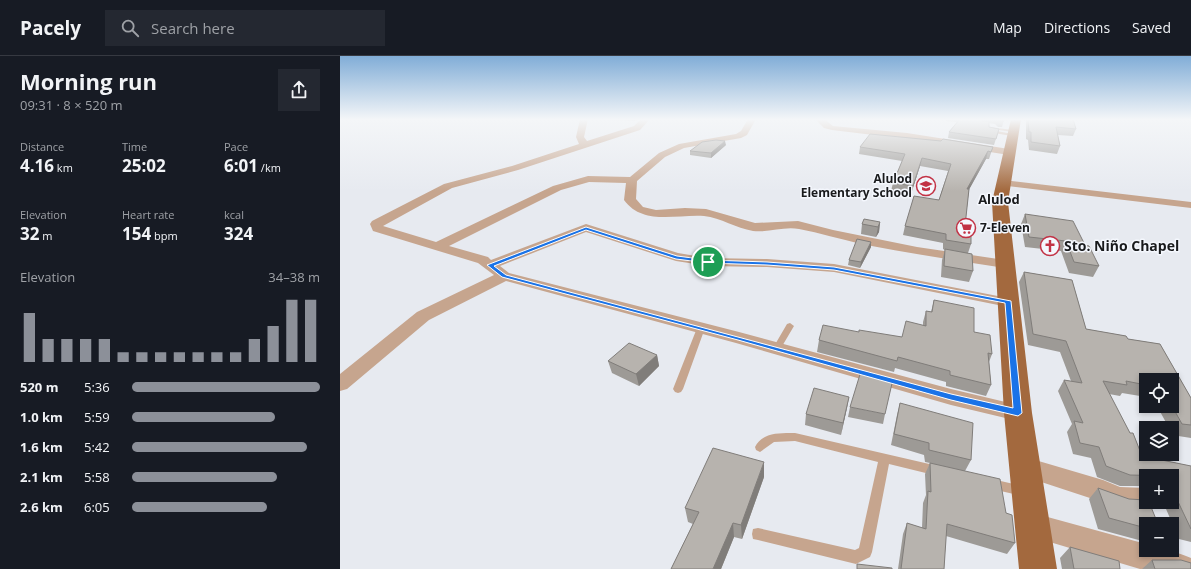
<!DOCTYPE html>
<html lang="en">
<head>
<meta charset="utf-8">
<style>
	:root { --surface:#171b24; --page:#242831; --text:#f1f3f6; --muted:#9ea1a6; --line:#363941; --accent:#8c9099 }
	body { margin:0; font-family:"Open Sans",sans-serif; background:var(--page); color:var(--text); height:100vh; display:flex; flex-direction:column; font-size:15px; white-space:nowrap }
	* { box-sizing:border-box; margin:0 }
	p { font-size:13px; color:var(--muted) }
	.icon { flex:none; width:22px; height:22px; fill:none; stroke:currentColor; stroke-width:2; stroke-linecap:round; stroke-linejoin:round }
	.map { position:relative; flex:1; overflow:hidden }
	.drawer { display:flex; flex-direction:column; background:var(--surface); width:340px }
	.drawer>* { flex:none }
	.controls { position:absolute; left:799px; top:317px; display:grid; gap:8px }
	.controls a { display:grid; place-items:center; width:40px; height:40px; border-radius:0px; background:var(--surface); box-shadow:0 2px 6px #0003; font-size:20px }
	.pin { position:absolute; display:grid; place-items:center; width:34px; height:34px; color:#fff; margin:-17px; border:2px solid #fff; border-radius:50%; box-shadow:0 1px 4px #0007 }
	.round { display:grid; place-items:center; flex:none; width:42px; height:42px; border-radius:0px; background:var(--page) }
	.summary { display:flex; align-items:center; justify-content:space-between; height:68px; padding:0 20px }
	h1 { font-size:22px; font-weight:700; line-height:30px }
	.figures { display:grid; grid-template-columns:repeat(3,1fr); gap:6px; height:68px; padding:4px 20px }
	.figures div { display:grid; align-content:center }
	.figures b { font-size:17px; font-weight:700 }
	.figures small { font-size:11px; font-weight:400 }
	.figures p { font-size:11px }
	.chart { height:112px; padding:8px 20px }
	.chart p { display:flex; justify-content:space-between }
	.chart svg { width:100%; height:72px; margin-top:4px; stroke:var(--accent); stroke-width:6 }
	ul { padding:0 20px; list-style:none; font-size:13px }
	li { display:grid; grid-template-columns:64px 48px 1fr; align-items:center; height:30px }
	li i { height:10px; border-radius:5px; background:var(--accent) }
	header { display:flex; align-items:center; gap:24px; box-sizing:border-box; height:56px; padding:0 20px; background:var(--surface); border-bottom:1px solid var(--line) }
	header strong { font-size:19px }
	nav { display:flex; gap:22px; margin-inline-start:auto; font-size:14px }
	.search { width:280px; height:36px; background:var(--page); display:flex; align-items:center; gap:10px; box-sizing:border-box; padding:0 14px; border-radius:0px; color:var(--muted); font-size:15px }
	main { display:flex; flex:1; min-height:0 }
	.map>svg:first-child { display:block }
</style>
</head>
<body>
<header>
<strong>Pacely</strong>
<div class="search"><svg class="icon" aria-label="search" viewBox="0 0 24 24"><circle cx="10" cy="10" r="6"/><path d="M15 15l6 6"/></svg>Search here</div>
<nav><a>Map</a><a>Directions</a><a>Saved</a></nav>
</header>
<main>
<section class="drawer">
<div class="summary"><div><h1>Morning run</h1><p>09:31 · 8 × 520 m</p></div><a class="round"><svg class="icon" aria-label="share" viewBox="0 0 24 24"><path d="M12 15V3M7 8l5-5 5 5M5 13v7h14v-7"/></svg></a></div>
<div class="figures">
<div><p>Distance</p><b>4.16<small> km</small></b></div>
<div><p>Time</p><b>25:02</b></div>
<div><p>Pace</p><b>6:01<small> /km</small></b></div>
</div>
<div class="figures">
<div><p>Elevation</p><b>32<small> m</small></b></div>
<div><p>Heart rate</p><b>154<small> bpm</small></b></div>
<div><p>kcal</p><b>324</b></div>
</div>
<div class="chart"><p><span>Elevation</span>34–38 m</p>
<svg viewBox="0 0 160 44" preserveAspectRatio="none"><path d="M5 44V14M15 44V30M25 44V30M35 44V30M45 44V30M55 44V38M65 44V38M75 44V38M85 44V38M95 44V38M105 44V38M115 44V38M125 44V30M135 44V22M145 44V6M155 44V6"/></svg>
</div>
<ul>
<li><b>520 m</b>5:36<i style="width:100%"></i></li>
<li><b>1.0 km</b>5:59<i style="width:76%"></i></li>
<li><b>1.6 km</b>5:42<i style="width:93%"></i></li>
<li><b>2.1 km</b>5:58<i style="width:77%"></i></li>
<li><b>2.6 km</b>6:05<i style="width:72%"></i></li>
</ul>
</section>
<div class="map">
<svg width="851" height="513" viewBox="0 0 851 513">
	<rect width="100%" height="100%" fill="#e7eaf0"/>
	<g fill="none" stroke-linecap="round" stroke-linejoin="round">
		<!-- lane -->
		<path fill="#c6a58e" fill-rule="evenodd" d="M649,71l24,3 2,1 -2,1 -21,-3 -1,1 22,4 1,1 -2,1 -24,-4z
			M450,267l4,3 -13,22 -1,2h-6l-1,-2 14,-24z
			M361,269l4,3 -22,61 -2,3 -3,1 -3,-1 -2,-3 24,-61z
			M455,377l143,33 4,1 2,4 -2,4 -4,1 -49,-12 -17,88 -2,5 -14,7 -98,-24 -5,-1 -1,-5 1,-5 5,-1 97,22 4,-2 19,-86 -83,-21 -21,1 -14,10 -4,-2 -1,-3c7,-15 26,-14 40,-14z
			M652,423l30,7 4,1 2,4 -2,4 -4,1 -30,-7 -4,-1 -2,-4 2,-4z"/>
		<!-- street -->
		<path fill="#c6a58e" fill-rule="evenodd" d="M240,63h8l-4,18 3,4 47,-15 7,-7h9l-10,11 -122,40 -66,18 -69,38 53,16 117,-56 35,-10 42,1 29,-24 20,-9 57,-10 5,-3 7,-12h8l-9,16 -6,3 -57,10 -19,9 -28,24 -1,18 7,8 13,3 29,-2 21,1 49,14 43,-2 35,9 84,17 88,13 5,1 2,3 -2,3 -5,1c-48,-7 -96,-15 -144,-24 -21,-5 -41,-11 -62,-15 -15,-3 -31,4 -46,2 -17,-3 -32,-13 -49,-15 -27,-2 -61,10 -80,-16l2,-17 -37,-1 -28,8 -112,56 39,11 3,3 95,-36 92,29 30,5 59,1 67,5 179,35 3,3 -3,3 -5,2 -174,-35 -67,-5 -59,-1 -32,-5 -90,-29 -86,34 9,7 230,59 212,57 67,16 7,2 3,6 -3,6 -7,2 -67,-16 -215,-62 -230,-62 -77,39 -82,69 -7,2v-17l77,-62 77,-37 -16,-12 -105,-32 -3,-7 2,-3 72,-37 68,-18 67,-22 -3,-7z
			M475,63h9l9,7 74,7 102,16 5,3 -5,3 -102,-16 -75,-9 -8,-2z
			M663,124l188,22v6l-192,-23 -1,-2z
			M685,401l78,23 17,7 26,1v14h11l-3,5 -8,3 -27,-1 -20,-8 -82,-27 -3,-7 3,-7z
			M693,457l113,31v6c16,0 30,1 45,8v11h-51l-107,-32 -9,-3 -4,-9 4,-9z"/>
		<!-- primary -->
		<path fill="#a3693e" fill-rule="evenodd" d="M671,63h10l-13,83 24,211 25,156h-38l-15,-156 -12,-211z"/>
	</g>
	<!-- wall -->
	<path fill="#9d9a96" d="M268,63h30l-3,2 -27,-1z
		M606,63h58l-2,8h-4l-3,-3 -6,-1v4l10,2 -5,16 -46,-7 1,-6 8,-10 -11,-1z
		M686,63h47l3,10 -3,7 -15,-1 2,11 -3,8 -28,-4 -1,-10 -2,-1z
		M601,85l52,6 -4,12h-3l-17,30 -4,37 6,18 -3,9 5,18 -4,11 -28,-5 1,-17 3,-10 -2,-1v-6l-40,-8 2,-9 34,-26 9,-29 -28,-5 -9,28 -20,-3 2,-8 9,-22 -43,-7 1,-7z
		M386,89l-15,13 -21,-3v-4z
		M685,158l60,31 14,21 -6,11 -24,-4 -8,-22 -36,-4 -4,-23z
		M540,166l-1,10 -3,5 -15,-3 1,-10z
		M531,186v5l-11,21 -12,-3 1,-5z
		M684,216l48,8 14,49 40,7 2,3 32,5 31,54v40l-19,-3v-7h-3l-12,-22h15v-26h-26v17l-24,-4 -2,3 -11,-2 21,39h3l9,23 49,10v76l-12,-3 -16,-37h9v-26h-26v10h-26l-23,-9 -6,-19 -18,-4 -6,-22 5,-8 -14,-33 6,-11 7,1 -11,-29 -32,-7 -9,-63z
		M594,244l40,32 18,22 -3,8 2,23 -5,11 -40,-10v-4l-51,-14 -1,4 -77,-20 2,-12 40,-8 43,5 21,-12v-3l3,-11 5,1z
		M317,299l2,11 -20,20 -27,-13 -4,-12z
		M509,341l-8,38 -36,-10 1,-11z
		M560,347l71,57 -6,11 41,42 9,30 -8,11 -61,-18 -2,33h-46l5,-35 4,-11 15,5 1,-25 3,-8 -1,-21 5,-11 -5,-1 -1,-7 -33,-10 6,-30z
		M510,351l35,7 -2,10 -35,-7z
		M424,421l-22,62 -8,-2 -13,32h-50l22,-45 -5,-2 -3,-14z
		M758,432l48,36v18l-48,-13 -9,-30z
		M730,491l50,22h-58l-2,-11z
		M812,504l39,9h-49z"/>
	<!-- shaded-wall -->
	<path fill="#807d7a" d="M385,85l1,4 -15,13v-5z
		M648,95l-2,8 -21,38 2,-8z
		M582,102l-2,8 -9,28 2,-8z
		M540,166l-1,10 -3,5 2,-10z
		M531,186v5l-11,21 1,-6z
		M317,299l2,11 -20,20 -3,-12z
		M509,341l-2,11 -6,27 2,-12z
		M424,406v15l-22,62 -1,-14z
		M393,467l1,14 -13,32h-8z"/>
	<!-- building -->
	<path fill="#b7b3ae" stroke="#807d7a" d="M620,63h22v2h7v6l10,2 -3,10 -47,-7z
		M658,63h6v2h-4z
		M688,63h45l3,10 -20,-2 4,19 -29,-4v-10h-2z
		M530,78l71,7 2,-2 50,8 -2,5 -3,-1 -21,38h2l-4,37 6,1v17l-25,-4v-6l-41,-8 9,-30 25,4 12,-36 -29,-6 -9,28 -20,-3 12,-29 -45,-7z
		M376,84l9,1 -14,12 -21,-2 12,-9z
		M685,158l48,7 12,24 4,1 10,20 -25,-4 -8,-21 -37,-4z
		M524,163l16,3 -2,5 -16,-3z
		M517,183l14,3 -10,20 -12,-2z
		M605,193l27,5 1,17 -29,-5z
		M684,216l48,8 14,49 40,7 2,3 32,5 31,54v27l-9,-1 -10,-18v-26h-26v5l-20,-4 1,4 -24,-4 27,52h3l9,23 49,10v63l-19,-40v-13l-42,-1 -24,-9 -7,-19 -19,-4 -6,-22 9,2 -19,-43 18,3 -16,-42 -33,-7z
		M594,244l40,8v24l16,3 2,19 -4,-1 3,32 -41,-10v-4l-52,-14 -1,4 -78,-21 4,-15 36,7v-2l43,7 4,-16 20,5v-15l6,1z
		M289,287l28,12 -21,19 -28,-13z
		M521,315l32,8 -8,35 -35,-7z
		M474,332l35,9 -6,26 -37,-9z
		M560,347l73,20 -2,37 -42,-10v-7l-35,-9z
		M373,392l51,14 -23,63 -8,-2 -20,46h-42l28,-57 -14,-4z
		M590,407l70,16 6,34 6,2 3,28 -68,-19 -3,45h-43l6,-46 19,6 2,-38 3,1z
		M758,432l31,11 17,1v2h3l9,22h-12v4l-37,-10z
		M730,491l49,14 1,8h-46z
		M812,504h29l10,3v6h-36z
		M517,508l35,4v1h-35z"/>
	<!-- sky -->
	<linearGradient id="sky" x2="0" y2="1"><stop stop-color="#81add7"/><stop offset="0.47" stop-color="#f4f6f8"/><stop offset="1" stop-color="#f4f6f8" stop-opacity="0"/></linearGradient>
	<rect width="851" height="135" fill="url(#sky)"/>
	<!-- route -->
	<path fill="#1a73e8" stroke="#fff" fill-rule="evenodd" d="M246,171l91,29 31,4 59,2 67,5 177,34 11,112 -4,3 -67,-16 -213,-60 -236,-63 -15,-12zM246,174l90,29 32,4 59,2 67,5 171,33 8,105 -62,-14 -445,-119 -12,-9z"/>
	<!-- icons -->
	<defs>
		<g id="school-ring" transform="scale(1)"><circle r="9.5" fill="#f4f7fd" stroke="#c23245" stroke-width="1.5"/><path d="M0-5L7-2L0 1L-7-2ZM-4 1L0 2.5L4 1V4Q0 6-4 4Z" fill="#c23245"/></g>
		<g id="supermarket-ring" transform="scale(1)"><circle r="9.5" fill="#f4f7fd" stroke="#c23245" stroke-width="1.5"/><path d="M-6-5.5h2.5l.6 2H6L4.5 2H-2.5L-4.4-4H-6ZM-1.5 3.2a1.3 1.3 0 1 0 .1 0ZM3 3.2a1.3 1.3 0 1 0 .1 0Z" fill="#c23245"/></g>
		<g id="church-ring" transform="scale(1)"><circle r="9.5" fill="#f4f7fd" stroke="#c23245" stroke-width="1.5"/><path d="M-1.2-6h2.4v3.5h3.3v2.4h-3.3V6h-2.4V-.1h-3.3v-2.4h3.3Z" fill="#c23245"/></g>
	</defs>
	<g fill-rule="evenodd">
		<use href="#school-ring" x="586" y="130"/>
		<use href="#supermarket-ring" x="626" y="172"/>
		<use href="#church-ring" x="710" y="190"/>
	</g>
	<g text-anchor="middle" stroke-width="3" stroke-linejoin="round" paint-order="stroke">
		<!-- far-poi labels -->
		<g font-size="12" font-weight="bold" fill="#191a1c" stroke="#f4f7fd" text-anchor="end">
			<text x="572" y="127">Alulod<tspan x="572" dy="14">Elementary School</tspan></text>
			<text x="640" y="176" text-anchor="start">7-Eleven</text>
		</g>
		<!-- far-quarter labels -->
		<g font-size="13" font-weight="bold" fill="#191a1c" stroke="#f4f7fd">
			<text x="659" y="148">Alulod</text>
		</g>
		<!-- poi labels -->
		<g font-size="14" font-weight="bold" fill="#191a1c" stroke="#f4f7fd" text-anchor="start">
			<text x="724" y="195">Sto. Niño Chapel</text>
		</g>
	</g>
</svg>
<div class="controls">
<a><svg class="icon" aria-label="locate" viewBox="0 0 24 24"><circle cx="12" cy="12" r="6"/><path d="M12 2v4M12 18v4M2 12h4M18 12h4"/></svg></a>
<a><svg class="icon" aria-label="layers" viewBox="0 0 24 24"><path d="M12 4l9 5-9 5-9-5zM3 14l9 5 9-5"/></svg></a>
<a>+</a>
<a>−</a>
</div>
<div class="pin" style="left:368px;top:206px;background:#1e9e55"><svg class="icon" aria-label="arrive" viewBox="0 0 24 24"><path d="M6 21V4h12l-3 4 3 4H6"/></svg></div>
</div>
</main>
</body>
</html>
